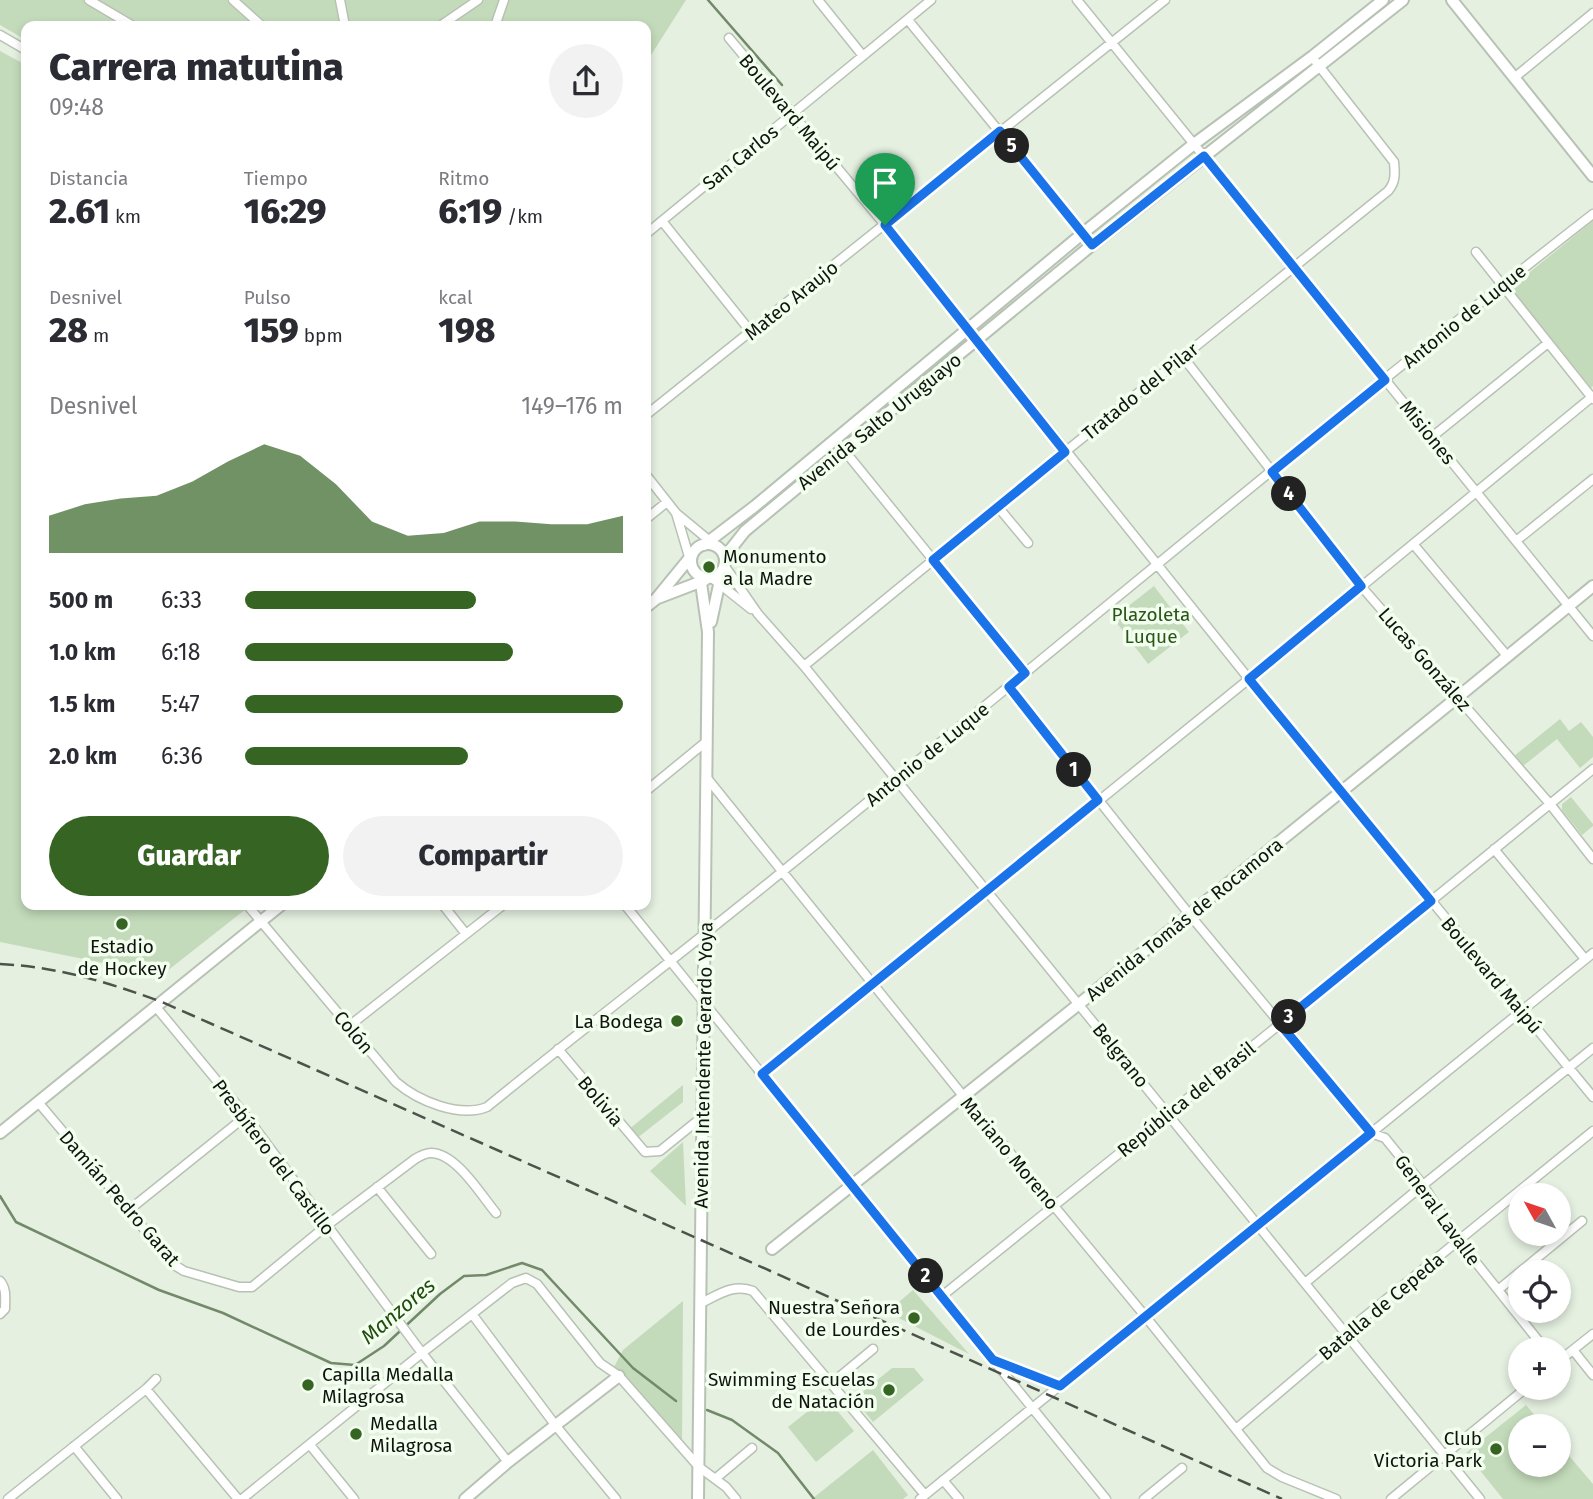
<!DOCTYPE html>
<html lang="es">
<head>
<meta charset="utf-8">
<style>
	:root { --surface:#fff; --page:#f2f2f3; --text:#2b2b33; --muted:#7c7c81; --accent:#366423 }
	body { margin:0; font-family:"Fira Sans",sans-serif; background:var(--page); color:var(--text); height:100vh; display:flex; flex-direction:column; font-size:26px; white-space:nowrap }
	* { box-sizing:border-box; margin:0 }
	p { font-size:23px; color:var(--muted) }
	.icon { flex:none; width:38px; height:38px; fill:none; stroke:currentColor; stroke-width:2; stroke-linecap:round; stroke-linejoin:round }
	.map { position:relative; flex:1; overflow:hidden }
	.drawer { position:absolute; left:21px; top:21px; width:630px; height:889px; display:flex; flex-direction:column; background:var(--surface); border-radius:14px; box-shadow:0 4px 10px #0003 }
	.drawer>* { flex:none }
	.needle { width:46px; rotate:310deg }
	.fabs { position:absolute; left:1508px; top:1183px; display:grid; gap:14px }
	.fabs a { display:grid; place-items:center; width:63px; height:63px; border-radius:50%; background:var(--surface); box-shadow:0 4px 10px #0003; font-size:35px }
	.pin { position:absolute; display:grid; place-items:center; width:60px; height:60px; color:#fff; margin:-72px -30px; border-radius:50% 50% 50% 0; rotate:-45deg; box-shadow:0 0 7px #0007 }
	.pin .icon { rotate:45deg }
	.km { position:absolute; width:35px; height:35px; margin:-18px; border-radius:50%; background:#222; color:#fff; font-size:19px; line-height:35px; text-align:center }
	.round { display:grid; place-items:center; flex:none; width:74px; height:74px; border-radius:37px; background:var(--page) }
	.summary { display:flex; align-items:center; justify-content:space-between; height:119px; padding:0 28px }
	h1 { font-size:38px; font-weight:800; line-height:52px }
	.figures { display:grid; grid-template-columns:repeat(3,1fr); gap:10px; height:119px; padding:7px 28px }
	.figures div { display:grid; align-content:center }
	.figures b { font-size:35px; font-weight:800 }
	.figures small { font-size:19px; font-weight:400 }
	.figures p { font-size:19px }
	.chart { height:196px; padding:14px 28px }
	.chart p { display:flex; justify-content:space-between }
	.chart svg { width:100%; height:126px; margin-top:7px; fill:var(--accent); opacity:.7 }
	.action { display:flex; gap:14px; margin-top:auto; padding:14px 28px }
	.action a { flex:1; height:80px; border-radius:42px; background:var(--accent); color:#fff; font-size:28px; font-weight:800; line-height:80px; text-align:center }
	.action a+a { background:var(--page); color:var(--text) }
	ul { padding:0 28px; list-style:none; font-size:23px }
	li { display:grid; grid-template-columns:112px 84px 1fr; align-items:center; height:52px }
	li i { height:18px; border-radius:9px; background:var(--accent) }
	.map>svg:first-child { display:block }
</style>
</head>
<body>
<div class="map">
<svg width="1593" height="1499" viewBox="0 0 1593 1499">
	<rect width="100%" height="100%" fill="#e5f0e1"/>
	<!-- green -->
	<path fill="#c3dbba" d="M0,0h686l-40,63v-37h-620v14l-26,-15z
		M0,51l26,14v840h225l-89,70 -162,-33z
		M1593,221v165l-2,2 -81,-100z
		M1154,586l35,46 -41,32 -35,-46z
		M1560,719l9,12 12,-9 12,15v20l-13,11 -23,-29 -34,27 -9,-10z
		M1571,797l22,27v2l-11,9 -20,-25v-6z
		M683,1085v17l-47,37 -8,-9z
		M683,1142l3,64 -36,-35z
		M913,1290l56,64 -82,-42z
		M683,1301l-1,146 -68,-80 9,-17z
		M892,1368h22l10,12 -51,42 -19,-23z
		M826,1397l28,34 -38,31 -28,-35z
		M1526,1405l18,21h-23v39h38v-21l34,40v15h-90l-37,-46z
		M873,1450l35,45 -5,4h-91z"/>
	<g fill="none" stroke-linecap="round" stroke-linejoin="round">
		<!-- stream -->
		<path stroke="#728a69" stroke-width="2.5" d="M708,0l74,85
			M0,1196l16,26 143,68 64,23 108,50 24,2 29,-19 56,-52 24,-18 22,-1 36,-12 20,7 91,98 43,33
			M707,1410l25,10 46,33 36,46"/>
		<!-- street casing -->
		<g stroke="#b8c2b4" stroke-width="11">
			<path id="street" d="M89,0l44,26
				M233,0l29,26
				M340,0l5,26
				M818,0l45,56
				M1077,0l516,636
				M908,20l184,225
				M440,26l38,-26
				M495,26l9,-26
				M0,35l26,15
				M729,38l156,187 364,454 344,418
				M1514,78l79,-65
				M662,221l89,111
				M646,234l285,-234
				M1476,252l117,147
				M1183,357l178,229 189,218 43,55
				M646,415l519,-415
				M1432,437l116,-94
				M835,439l190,234
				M646,475l30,38 40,33
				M998,507l30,36
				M676,513l14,47
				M646,519l21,-17
				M1516,541l77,-62
				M1414,545l94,112
				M724,565l34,49 46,52 676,833
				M712,578l39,31
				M804,666l261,-214 323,-261c8,-9 7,-18 6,-29l-78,-100
				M1009,687l180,227 182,219 14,5 38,47 36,56 86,108
				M707,778l257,319 181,219 122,152 15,9 54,22
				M646,791l61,-50
				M1494,849l91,110
				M443,905l23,29
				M625,905l481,594
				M248,906l148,176c22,19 63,36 91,25 98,-80 198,-156 296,-236 270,-219 536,-444 810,-657
				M156,1007l90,109 176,237 86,109
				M349,1026l154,-121
				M558,1049l87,103 15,-1 42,-34
				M762,1074l487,-395 344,-283
				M38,1102l91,108 42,53 13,8 55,16h13l74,-61 89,-67c5,-3 10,-6 16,-6 25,0 50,42 65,60
				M377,1187l54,67
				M129,1210l117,-94
				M0,1281c7,8 5,18 5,28l-5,5
				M1305,1283l118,-98 170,-137
				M1498,1290l84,-69
				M942,1296l338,-272 313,-255
				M701,1303c17,-8 33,-20 52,-12l172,204
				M472,1314l84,112 60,73
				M1573,1350l20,25
				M994,1360l66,26
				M1559,1361l34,-27
				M832,1383l41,-34
				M146,1389l92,110
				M1236,1429l92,-78 18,-19 247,-201
				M310,1445l44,54
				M74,1446l43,53
				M715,1479l37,-31
				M943,1480l16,19
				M8,1499l138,-110 10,-10
				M242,1499l180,-146 90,-70 14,-5 11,6 63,79 19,13 80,91 27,20 10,12
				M920,1499l673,-546
				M1144,1499l38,-31
				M1391,1499l135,-111"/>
		</g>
		<!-- secondary casing -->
		<g stroke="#b8c2b4" stroke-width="14">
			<path id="secondary" d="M1452,0l141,176
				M691 561a17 17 0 1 1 34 0a17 17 0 1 1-34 0Z
				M704,545l51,-39 327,-272 112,-90 119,-88 70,-56
				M725,561l5,-11 15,-19 99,-82 248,-204 311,-245
				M658,598l47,-18
				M646,607l10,-8 36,-44
				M711,622l11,-51
				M0,1133l281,-228
				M772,1249l307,-245 379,-307 135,-111
				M465,1499l43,-37 111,-86
				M698,1499l10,-867 -8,-56"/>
		</g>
		<!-- street -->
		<use href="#street" stroke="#fff" stroke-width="8"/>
		<!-- secondary -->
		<use href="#secondary" stroke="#fff" stroke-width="10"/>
		<!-- rail -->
		<path stroke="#4d534b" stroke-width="2.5" stroke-dasharray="14 7" stroke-linecap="butt" d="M0,964c59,3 107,18 162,38l539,238 581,259"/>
	</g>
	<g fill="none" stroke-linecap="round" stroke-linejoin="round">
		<!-- route casing -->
		<g stroke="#fff" stroke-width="14">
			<path id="route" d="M1000,131l92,114 112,-89 181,224 -113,92 89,114 -112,93 182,222 -151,123 91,109 -311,253 -67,-26 -231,-286 336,-274 -89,-113 16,-14 -92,-113 132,-108 -180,-227z"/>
		</g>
		<!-- route -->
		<use href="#route" stroke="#1a73e8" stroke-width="9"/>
	</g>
	<!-- markers -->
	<g fill="#366423" stroke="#f2feee" stroke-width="2.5">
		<circle cx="709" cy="567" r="7"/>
		<circle cx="122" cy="924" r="7"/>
		<circle cx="677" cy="1021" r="7"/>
		<circle cx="914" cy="1318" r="7"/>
		<circle cx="308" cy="1385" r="7"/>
		<circle cx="889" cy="1390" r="7"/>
		<circle cx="356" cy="1434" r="7"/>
		<circle cx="1496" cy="1449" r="7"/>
	</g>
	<g text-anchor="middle" stroke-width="7" stroke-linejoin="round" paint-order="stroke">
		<!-- street labels -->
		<g font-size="19" fill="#10140f" stroke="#f2feee">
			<text transform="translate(790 112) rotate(50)" y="7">Boulevard Maipú</text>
			<text transform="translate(740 157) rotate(-39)" y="7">San Carlos</text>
			<text transform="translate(791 300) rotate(-39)" y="7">Mateo Araujo</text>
			<text transform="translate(1464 316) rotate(-39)" y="7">Antonio de Luque</text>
			<text transform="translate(1140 391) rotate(-39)" y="7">Tratado del Pilar</text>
			<text transform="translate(879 421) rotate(-39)" y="7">Avenida Salto Uruguayo</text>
			<text transform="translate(1428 432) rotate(51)" y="7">Misiones</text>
			<text transform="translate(1425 659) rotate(49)" y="7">Lucas González</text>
			<text transform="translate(927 754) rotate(-39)" y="7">Antonio de Luque</text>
			<text transform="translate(1184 919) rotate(-39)" y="7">Avenida Tomás de Rocamora</text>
			<text transform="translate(1492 975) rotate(50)" y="7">Boulevard Maipú</text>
			<text transform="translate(354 1032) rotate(50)" y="7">Colón</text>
			<text transform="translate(1121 1055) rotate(51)" y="7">Belgrano</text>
			<text transform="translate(703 1065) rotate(-89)" y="7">Avenida Intendente Gerardo Yoya</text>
			<text transform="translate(1186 1099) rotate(-39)" y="7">República del Brasil</text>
			<text transform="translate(601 1101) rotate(50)" y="7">Bolivia</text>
			<text transform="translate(1010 1153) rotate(50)" y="7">Mariano Moreno</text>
			<text transform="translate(274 1157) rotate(53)" y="7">Presbítero del Castillo</text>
			<text transform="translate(120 1198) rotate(49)" y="7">Damián Pedro Garat</text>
			<text transform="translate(1438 1210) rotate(54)" y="7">General Lavalle</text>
			<text transform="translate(1381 1306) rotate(-40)" y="7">Batalla de Cepeda</text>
		</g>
		<!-- poi labels -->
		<g font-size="19" fill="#10140f" stroke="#f2feee" text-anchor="end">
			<text x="723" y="563" text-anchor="start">Monumento<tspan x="723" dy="22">a la Madre</tspan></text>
			<text x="122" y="953" text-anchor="middle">Estadio<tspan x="122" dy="22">de Hockey</tspan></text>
			<text x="663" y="1028">La Bodega</text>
			<text x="900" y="1314">Nuestra Señora<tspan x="900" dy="22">de Lourdes</tspan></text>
			<text x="322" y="1381" text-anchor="start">Capilla Medalla<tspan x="322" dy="22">Milagrosa</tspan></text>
			<text x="875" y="1386">Swimming Escuelas<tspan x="875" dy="22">de Natación</tspan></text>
			<text x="370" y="1430" text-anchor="start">Medalla<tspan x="370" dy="22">Milagrosa</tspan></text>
			<text x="1482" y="1445">Club<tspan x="1482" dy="22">Victoria Park</tspan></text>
		</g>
		<!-- park labels -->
		<g font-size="19" fill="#2b5418" stroke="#f2feee">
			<text x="1151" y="621">Plazoleta<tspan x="1151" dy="22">Luque</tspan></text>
		</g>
		<!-- water labels -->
		<g font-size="21" font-style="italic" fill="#224b0e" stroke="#f2feee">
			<text transform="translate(398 1311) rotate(-40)" y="7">Manzores</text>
		</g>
	</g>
</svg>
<div class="fabs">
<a><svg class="needle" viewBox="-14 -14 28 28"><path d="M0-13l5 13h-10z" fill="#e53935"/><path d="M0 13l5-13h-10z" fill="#7c7c81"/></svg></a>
<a><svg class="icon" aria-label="locate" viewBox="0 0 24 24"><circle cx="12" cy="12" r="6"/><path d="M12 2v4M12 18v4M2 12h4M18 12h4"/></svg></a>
<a>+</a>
<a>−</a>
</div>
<div class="pin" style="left:885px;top:225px;background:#1e9e55"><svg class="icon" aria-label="arrive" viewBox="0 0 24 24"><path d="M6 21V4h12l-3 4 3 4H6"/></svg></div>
<b class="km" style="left:1074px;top:770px">1</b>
<b class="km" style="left:926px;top:1276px">2</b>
<b class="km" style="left:1289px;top:1017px">3</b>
<b class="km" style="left:1289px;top:494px">4</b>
<b class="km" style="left:1012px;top:146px">5</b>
<section class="drawer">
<div class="summary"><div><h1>Carrera matutina</h1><p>09:48</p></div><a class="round"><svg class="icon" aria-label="share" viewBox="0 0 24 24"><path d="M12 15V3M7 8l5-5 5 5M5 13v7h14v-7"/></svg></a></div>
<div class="figures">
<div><p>Distancia</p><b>2.61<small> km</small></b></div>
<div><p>Tiempo</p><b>16:29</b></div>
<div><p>Ritmo</p><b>6:19<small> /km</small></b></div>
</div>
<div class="figures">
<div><p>Desnivel</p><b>28<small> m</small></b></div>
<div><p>Pulso</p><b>159<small> bpm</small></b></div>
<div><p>kcal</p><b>198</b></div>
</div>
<div class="chart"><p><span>Desnivel</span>149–176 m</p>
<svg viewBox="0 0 160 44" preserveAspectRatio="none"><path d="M0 44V31L10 27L20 25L30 24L40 19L50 12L60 6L70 10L80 20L90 33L100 38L110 37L120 33L130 33L140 34L150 34L160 31V44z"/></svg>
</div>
<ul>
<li><b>500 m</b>6:33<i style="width:61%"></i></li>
<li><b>1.0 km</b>6:18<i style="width:71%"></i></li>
<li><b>1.5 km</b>5:47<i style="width:100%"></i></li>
<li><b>2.0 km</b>6:36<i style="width:59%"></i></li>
</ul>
<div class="action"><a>Guardar</a><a>Compartir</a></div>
</section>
</div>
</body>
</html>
